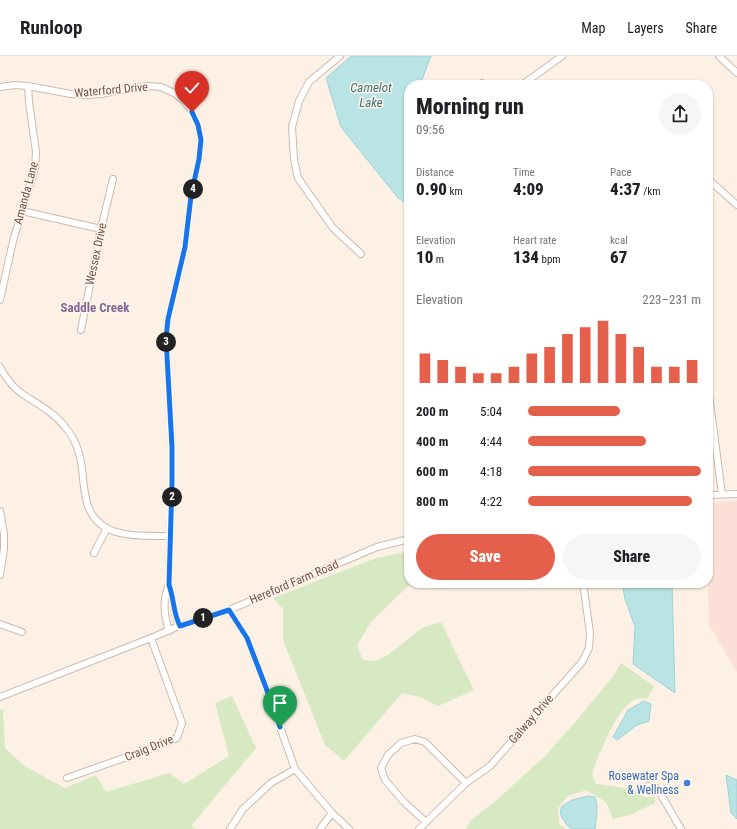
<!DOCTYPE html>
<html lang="en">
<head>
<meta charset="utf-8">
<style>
	:root { --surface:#fff; --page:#f6f6f6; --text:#202124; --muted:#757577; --line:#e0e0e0; --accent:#e4604b }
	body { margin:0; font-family:"Roboto Condensed",sans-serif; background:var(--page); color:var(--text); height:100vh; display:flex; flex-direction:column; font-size:15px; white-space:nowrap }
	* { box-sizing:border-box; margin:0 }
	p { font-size:13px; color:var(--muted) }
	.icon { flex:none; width:22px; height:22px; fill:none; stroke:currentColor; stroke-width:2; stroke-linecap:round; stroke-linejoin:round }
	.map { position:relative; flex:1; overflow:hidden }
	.sheet { position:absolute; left:404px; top:24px; width:309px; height:508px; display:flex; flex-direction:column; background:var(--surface); border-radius:16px; box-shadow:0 1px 3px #0004 }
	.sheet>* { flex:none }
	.pin { position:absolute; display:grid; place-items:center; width:34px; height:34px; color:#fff; margin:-41px -17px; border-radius:50% 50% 50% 0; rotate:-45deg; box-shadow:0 0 4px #0007 }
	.pin .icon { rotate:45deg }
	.km { position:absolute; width:20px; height:20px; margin:-10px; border-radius:50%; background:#222; color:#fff; font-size:11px; line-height:20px; text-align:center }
	.round { display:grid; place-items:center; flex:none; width:42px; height:42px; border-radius:21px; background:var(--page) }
	.headline { display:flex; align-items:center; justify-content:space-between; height:68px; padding:0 12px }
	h1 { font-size:22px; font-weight:800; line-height:30px }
	.figures { display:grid; grid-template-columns:repeat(3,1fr); gap:6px; height:68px; padding:4px 12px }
	.figures div { display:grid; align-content:center }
	.figures b { font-size:17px; font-weight:800 }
	.figures small { font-size:11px; font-weight:400 }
	.figures p { font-size:11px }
	.chart { height:112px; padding:8px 12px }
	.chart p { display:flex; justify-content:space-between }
	.chart svg { width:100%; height:72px; margin-top:4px; stroke:var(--accent); stroke-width:6 }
	.button { display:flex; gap:8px; margin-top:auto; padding:8px 12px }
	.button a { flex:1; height:46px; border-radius:24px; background:var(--accent); color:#fff; font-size:16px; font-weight:800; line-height:46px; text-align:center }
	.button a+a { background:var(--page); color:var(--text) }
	ul { padding:0 12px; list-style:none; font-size:13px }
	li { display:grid; grid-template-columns:64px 48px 1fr; align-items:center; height:30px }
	li i { height:10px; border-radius:5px; background:var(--accent) }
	header { display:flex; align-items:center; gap:24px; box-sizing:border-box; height:56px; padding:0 20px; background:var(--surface); border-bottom:1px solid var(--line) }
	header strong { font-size:19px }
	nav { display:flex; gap:22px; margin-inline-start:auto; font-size:14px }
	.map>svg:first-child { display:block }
</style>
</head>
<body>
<header>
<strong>Runloop</strong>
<nav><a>Map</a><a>Layers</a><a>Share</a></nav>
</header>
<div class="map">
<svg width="737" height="773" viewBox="0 0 737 773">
	<rect width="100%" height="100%" fill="#fcf1e4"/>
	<!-- commercial -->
	<path fill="#fce0d8" d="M737,444v172l-28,-47 -1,-42v-80z"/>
	<!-- green -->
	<path fill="#d6e9c3" d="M406,496l3,3v28h2l-41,40 -13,23 6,14 13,1 12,-6 34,-27 19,-6 33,68 -36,16 -18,-9 -18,-4 -58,68 -19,-16 -42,-105v-31l-10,-11 103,-40z
		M621,607l33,23 -6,12c-4,0 -9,0 -12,1 -19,7 -37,56 -44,74l4,11 37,5 11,8h11v6l-25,12 -17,4 -7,-17 -20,-12 -18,6 -10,12 1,16 7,5h-100l5,-9 27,-21 47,-43 32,-36 37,-45z
		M232,640l24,52 -65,78 6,3h-197v-119l3,-1 2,39 19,18 41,22 31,-13 10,17 63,-19 15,11 45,-28 -14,-53z"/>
	<!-- water -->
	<path fill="#b9e3e5" stroke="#9fd3d7" d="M351,0h80l-11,29h-11v120l-11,-7 -57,-71 -15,-49z
		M622,527h50l3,110 -42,-29 2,-37 -10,-28z
		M644,645l7,3 -2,17 -12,4 -20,15 -4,-3 15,-27z
		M726,719l11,5v39l-6,-6z
		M587,740l8,1c4,11 1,21 0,32h-23l-5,-4 -5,-7 -2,-7 2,-5 10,-6z"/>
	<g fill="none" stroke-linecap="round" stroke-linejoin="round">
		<!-- minor casing -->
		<g stroke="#cfb9ae" stroke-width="8">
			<path id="minor" d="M340,0l-31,26 -10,19 -7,26 2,32 4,19 35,50 28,26
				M719,0l18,17
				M482,27l1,2
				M522,29l40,-29
				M0,31l15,-2 13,1 43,8 16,1 14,-1 30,-6 17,-2 13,1 13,6 9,7 9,11 6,14 3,16 -2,18 -8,37 -6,51 -17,72 -2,19 6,109v35l-3,103c5,14 4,28 10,41
				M708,123l29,26
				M22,155l79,18
				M0,244l13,-59 22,-73 1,-16 -7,-50 -1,-16
				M81,274l20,-101 12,-50
				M0,311c5,10 12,19 21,26 16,11 33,19 45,35 12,14 16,33 17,51 1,9 2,18 5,27 12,34 53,30 82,30
				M708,331l14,107
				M708,439l29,-1
				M0,455l4,23v15l-4,26
				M94,497l13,-25
				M169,529c-7,15 -5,31 0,46
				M229,554l18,28 18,47 30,84 37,44 17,16
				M0,568l22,8
				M0,641l151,-59 28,-12 50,-16 148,-63 32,-8
				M67,722l91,-32 19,-8 5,-15 -31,-85
				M648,730l9,2 24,41
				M426,766l-21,-19 -20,-23 -4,-12 7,-13 13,-12 14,-4 10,3 41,41
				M230,773l13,-20 28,-26 24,-14
				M320,773l12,-16
				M419,773l47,-46 24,-17 92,-104 7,-14 1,-15 -7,-50"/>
		</g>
		<!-- minor -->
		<use href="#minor" stroke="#fff" stroke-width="6"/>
	</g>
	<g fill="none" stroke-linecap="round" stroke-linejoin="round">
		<!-- route casing -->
		<g stroke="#fff" stroke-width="8">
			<path id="route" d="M192,56l6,13 3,15 -2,19 -8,37 -6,51 -17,72 -2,19 6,109v35l-3,103c5,13 4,28 11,41l49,-16 18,28 18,47 15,42"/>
		</g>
		<!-- route -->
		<use href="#route" stroke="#1a73e8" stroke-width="5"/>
	</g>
	<!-- markers -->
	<circle fill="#3f7fe0" stroke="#fff5ea" stroke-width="1.5" cx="687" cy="727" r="4"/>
	<g text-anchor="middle" stroke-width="3" stroke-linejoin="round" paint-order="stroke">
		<!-- street labels -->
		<g font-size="12" fill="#74554a" stroke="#fff5ea">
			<text transform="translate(111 34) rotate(-5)" y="4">Waterford Drive</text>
			<text transform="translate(26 137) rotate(-75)" y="4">Amanda Lane</text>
			<text transform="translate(96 198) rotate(-78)" y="4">Wessex Drive</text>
			<text transform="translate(294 526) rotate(-23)" y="4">Hereford Farm Road</text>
			<text transform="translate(531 663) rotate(-49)" y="4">Galway Drive</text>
			<text transform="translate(149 692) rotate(-22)" y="4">Craig Drive</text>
		</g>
		<!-- shop labels -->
		<g font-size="12" fill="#366cbe" stroke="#fff5ea" text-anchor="end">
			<text x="679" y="724">Rosewater Spa<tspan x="679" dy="14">&amp; Wellness</tspan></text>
		</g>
		<!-- water labels -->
		<g font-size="13" font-style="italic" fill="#3e7579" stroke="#fff5ea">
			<text x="371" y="36">Camelot<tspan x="371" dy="15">Lake</tspan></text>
		</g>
		<!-- neighbourhood labels -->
		<g font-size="13" font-weight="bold" fill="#826698" stroke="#fff5ea">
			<text x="95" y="256">Saddle Creek</text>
		</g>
	</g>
</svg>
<div class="pin" style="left:280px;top:671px;background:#1e9e55"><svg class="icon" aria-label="arrive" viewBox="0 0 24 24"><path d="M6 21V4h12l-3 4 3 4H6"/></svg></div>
<div class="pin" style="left:192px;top:56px;background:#d93025"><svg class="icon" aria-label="check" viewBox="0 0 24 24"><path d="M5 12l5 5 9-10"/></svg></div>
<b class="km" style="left:203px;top:562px">1</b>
<b class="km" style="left:172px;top:441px">2</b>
<b class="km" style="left:166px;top:286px">3</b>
<b class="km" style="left:193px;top:133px">4</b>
<section class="sheet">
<div class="headline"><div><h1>Morning run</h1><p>09:56</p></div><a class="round"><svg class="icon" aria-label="share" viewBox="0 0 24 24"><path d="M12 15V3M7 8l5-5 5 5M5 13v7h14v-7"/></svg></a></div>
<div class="figures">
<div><p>Distance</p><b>0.90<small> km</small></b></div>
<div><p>Time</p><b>4:09</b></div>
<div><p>Pace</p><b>4:37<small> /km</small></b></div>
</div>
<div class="figures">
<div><p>Elevation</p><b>10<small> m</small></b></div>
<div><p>Heart rate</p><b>134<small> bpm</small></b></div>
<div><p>kcal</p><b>67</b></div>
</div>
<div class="chart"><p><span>Elevation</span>223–231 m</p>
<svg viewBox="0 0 160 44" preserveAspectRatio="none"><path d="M5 44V26M15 44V30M25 44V34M35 44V38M45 44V38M55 44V34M65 44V26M75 44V22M85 44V14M95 44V10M105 44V6M115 44V14M125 44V22M135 44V34M145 44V34M155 44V30"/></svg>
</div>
<ul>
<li><b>200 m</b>5:04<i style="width:53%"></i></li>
<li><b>400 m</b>4:44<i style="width:68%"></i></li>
<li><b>600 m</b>4:18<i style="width:100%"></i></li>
<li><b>800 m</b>4:22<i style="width:95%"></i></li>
</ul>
<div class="button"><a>Save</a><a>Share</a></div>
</section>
</div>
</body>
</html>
